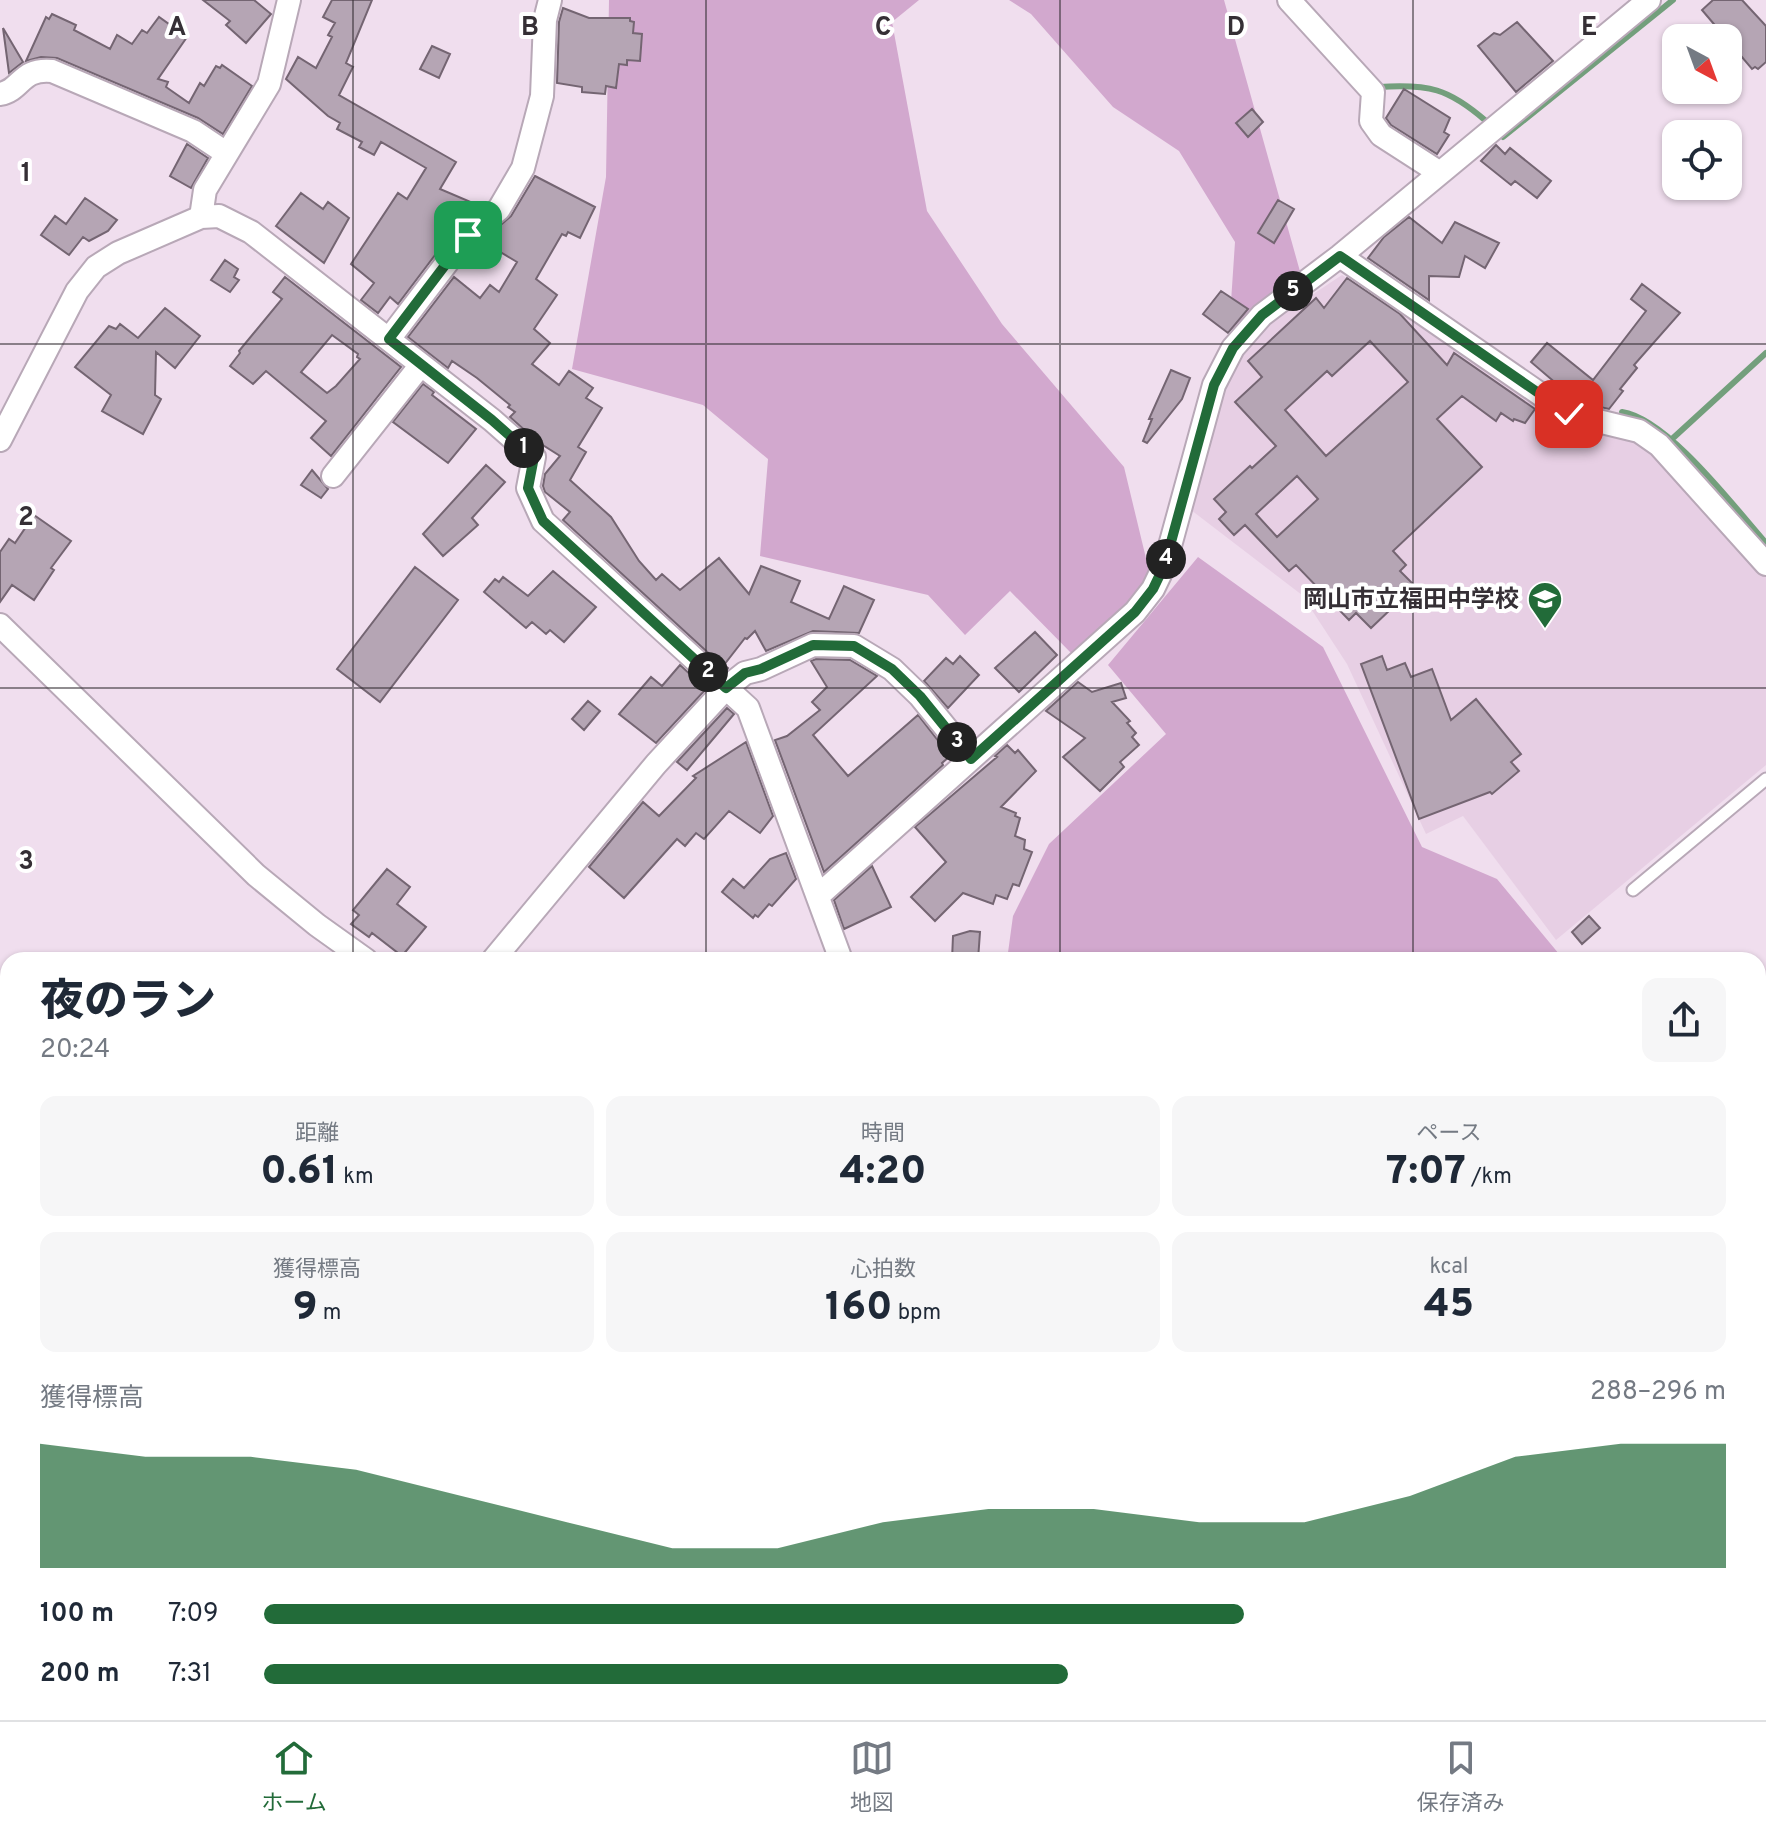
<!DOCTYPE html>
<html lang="ja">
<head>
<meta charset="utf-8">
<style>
	:root { --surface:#fff; --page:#f6f6f7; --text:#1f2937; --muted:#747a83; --line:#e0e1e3; --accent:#226b39 }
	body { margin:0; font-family:Overpass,"Noto Sans JP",sans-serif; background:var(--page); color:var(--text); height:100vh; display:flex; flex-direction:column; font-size:30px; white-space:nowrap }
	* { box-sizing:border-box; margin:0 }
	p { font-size:26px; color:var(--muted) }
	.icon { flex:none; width:44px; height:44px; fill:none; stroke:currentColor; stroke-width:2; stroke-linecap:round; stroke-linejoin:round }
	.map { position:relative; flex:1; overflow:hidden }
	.side { position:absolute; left:0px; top:952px; width:1766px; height:768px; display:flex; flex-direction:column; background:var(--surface); border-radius:24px 24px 0 0; box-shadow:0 2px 6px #0004 }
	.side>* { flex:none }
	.needle { width:52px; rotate:139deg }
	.controls { position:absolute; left:1662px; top:24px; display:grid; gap:16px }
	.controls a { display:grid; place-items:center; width:80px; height:80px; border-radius:16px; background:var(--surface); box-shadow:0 2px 6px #0004; font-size:40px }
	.pin { position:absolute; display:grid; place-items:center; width:68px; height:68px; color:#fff; margin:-34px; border-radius:16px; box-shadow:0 4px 12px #0006 }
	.km { position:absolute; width:40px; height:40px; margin:-20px; border-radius:50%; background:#222; color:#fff; font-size:22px; line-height:40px; text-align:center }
	.round { display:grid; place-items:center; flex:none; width:84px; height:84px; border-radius:16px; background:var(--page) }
	.summary { display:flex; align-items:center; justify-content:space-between; height:136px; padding:0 40px }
	h1 { font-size:44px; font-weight:800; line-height:60px }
	.metrics { display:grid; grid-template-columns:repeat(3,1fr); gap:12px; height:136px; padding:8px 40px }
	.metrics div { display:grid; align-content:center; border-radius:16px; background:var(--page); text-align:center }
	.metrics b { font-size:40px; font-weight:800 }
	.metrics small { font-size:22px; font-weight:400 }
	.metrics p { font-size:22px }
	.chart { height:224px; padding:16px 40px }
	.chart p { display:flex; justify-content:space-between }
	.chart svg { width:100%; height:144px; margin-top:8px; fill:var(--accent); opacity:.7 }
	ul { padding:0 40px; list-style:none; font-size:26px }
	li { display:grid; grid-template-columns:128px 96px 1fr; align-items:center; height:60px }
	li i { height:20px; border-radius:10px; background:var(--accent) }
	.dock { display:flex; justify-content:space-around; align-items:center; height:112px; border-top:2px solid var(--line); background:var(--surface); font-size:22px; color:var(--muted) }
	.dock a { display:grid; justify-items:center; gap:4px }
	.dock .active { color:var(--accent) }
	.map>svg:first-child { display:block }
</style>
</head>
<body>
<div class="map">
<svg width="1766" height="1720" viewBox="0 0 1766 1720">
	<rect width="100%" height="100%" fill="#f0deee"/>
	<!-- built -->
	<path fill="#e7cfe4" d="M1342,275l227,148 83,22 114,127v193l-210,175 -93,-124 -37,18 -79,-170 -45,-69 -111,-85 24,-100 30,-58 23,-28z"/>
	<!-- green -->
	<path fill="#d2a8ce" d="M609,0h310l-27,22 35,189 75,113 122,143 27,112 -78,76 -63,-64 -45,44 -37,-40 -168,-39 8,-97 -65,-54 -131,-36 34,-192z
		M1009,0h215l77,275 -72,57 6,-90 -56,-91 -66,-44 -82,-93z
		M1198,557l125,90 99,200 75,32 67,81h-557l6,-44 36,-72 117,-110 -58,-69z"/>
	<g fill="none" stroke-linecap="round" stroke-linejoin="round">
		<!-- stream -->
		<path stroke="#739f7c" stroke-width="6" d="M1379,87c50,-3 69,1 107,34
			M1502,136l1,1 170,-137
			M1622,412c46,7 112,95 144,131
			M1672,439l94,-86
			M0,1041l8,3
			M0,1189l8,-5
			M0,1483l8,10
			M1758,1630h8
			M944,1712l7,8
			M284,1720l10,-8
			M1504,1720l11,-8"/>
	</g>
	<!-- building -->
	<path fill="#b5a5b4" stroke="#746572" stroke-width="2" fill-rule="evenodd" d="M203,0h51l17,14 -25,29 -20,-18 4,-4z
		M332,0h40l-26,63 7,4 -14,28 117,67 -16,27 33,14 -7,16 -9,7 -59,78 -8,-7 -12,16 -17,-13 13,-17 -23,-19 47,-71 9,6 19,-31 -45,-26 -7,13 -15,-8 3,-5 -25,-13 3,-6 -12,-7 -42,-37 12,-22 18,11 16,-31 -4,-2 7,-12 -12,-6z
		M1713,0h29l24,26v36l-8,7 -3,-2 -3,2 -50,-59z
		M563,8l26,10h41v3l4,1 -1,11 9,1 -2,27 -13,-1v5l-8,-1 -3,24 -10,-2 -1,8 -23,-2v-5l-25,-4 2,-61z
		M52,14l24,11 -2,5 36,19 7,-14 15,9 10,-14 5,3 12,-16 28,20 -29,42 10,3 -2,5 23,16 11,-20 4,3 12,-20 4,2 2,-3 30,21 -29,48 -25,-16 -141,-60 -16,-1 -15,4 20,-44 3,2z
		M1517,22l36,39 -37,31 -38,-46 16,-13 6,2z
		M3,28l20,34 -14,11z
		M432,46l18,8 -11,24 -19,-9z
		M1404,89l46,29 -6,14 5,3 -12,19 -46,-29 -5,-7z
		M1252,109l11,13 -15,15 -12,-14z
		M187,144l21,14 -17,30 -21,-12z
		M1496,145l9,9 5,-6 41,33 -14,17 -22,-17 -4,4 -30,-24z
		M535,176l60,31 -15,31 -12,-6 -2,4 -4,-2 -26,45 21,16 -23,34 16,14 -18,21 27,21 10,-14 24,17 -7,10 16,10 -24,39 8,5 -16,28 41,37 28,44 17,19 6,-6 18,16 39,-32 30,36 12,-28 39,15 -9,21 38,17 15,-33 30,14 -15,33 -46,-2 -47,20 -11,-20 -8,8 -2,-1 -21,27 4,3 -1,2 -164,-150 7,-8 -25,-20 -2,-6 2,-12 15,-18 -22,-14 -28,-25 5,-5 -7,-5 2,-2 -33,-27 -25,-17 -4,7 -40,-31 46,-60 26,21 10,-13 9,7 18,-30 -35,-21 29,-25z
		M301,193l22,16 5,-7 21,16 -25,45 -48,-37z
		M85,198l32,22 -9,11 -19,10 -6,-4 -14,18 -28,-20 14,-19 11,8z
		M1278,200l16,9 -20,34 -16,-10z
		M1409,217l33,26 13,-21 44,21 -14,25 -20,-12 -6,21 -30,-1v24l-61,-42 16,-21z
		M225,260l13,9 -4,8 5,3 -9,12 -19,-12z
		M285,277l116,90 -70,89 -20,-18 15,-17 -60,-50 -13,13 -23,-18 10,-13 -1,-2 43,-52 -9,-7zM332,335l26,19 -1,3 3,2 -24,27 -9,7 -26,-21z
		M1347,278l53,36 47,51 7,-12 81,56 -10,14 -11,-4 -1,2 -12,-8 -5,8 -34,-25 -25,23 45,48 -89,84 13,14 -6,6 15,15 -44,42 -15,-15 -7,7 -53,-55 -7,6 -44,-46 -11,10 -15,-16 7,-7 -12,-13 36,-33 2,2 24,-22 -41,-44 27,-25 -14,-16 68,-63 8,10zM1370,341l38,41 -82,74 -41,-46 42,-39 5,5zM1297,476l21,23 -41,38 -21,-23z
		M1642,284l38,29 -46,52 3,3 -17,21 3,2 -14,18 -31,-7 -47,-40 16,-19 46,37 53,-69 -15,-12z
		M1221,291l27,18 -20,24 -25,-19z
		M165,308l35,28 -25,32 -19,-16 -1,43 6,4 -18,35 -41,-23 9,-16 -36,-28 34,-41 7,3 4,-5 18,14z
		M1171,370l19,8 -8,21 -35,44 -4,-2 9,-22h-3z
		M423,384l11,8 -2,3 44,34 -28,34 -55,-41z
		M486,465l19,17 -33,36 6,7 -35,31 -20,-22z
		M312,470l16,19 -7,9 -20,-13z
		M34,515l37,26 -20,27 3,2 -20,30 -22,-15 -12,17v-50l9,-13 6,4z
		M415,567l43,33 -78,102 -43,-33z
		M553,571l43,36 -32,35 -14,-12 -4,4 -14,-12 -6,6 -42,-36 11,-13 4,3 4,-5 25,19z
		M1035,632l22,23 -38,37 -24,-24z
		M960,656l19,19 -31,33 -24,-27 22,-23 7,6z
		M1382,656l5,14 18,-7 6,14 21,-8 19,51 25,-21 45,55 -10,8 8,9 -27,23 -2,-2 -71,27 -58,-155z
		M816,659l34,1 27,16 -64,59 35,41 70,-61 32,41 -8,7 1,2 -119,107 -49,-132 12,-4 33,-26 -8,-8 15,-15 -16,-26z
		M680,665l26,24 -50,54 -37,-29 32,-37 11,9z
		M1078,682l14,10 29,-9 5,15 -14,4 18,19 -3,2 9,10 -4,4 7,8 -19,17 4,5 -24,24 -37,-34 22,-19 -39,-27z
		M588,701l12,10 -16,19 -12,-11z
		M727,708l7,6 -47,56 -10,-8z
		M746,742l27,74 -13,17 -31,-22 -25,28 -8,-6 -11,13 -8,-7 -53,59 -35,-31 54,-65 16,14 37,-38 -3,-2z
		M1007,745l8,8 3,-3 18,21 -35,36 15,6 -1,3 5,2 -5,18 10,4 -1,9 8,3 -13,34 -6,-2 -6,15 -11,-4 -3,9 -30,-11 -28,28 -24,-24 35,-35 -31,-35 82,-70 -2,-1z
		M786,853l10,26 -24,27 -3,-2 -11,13 -3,-2 -2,3 -31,-26 11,-13 11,9 26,-29z
		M872,866l19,41 -47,22 -10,-29z
		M387,869l23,18 -13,17 29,23 -24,29 -30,-23 -3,4 -18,-13 8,-9 -6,-5z
		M1589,916l11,12 -18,16 -10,-12z
		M970,931l10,1 -2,28h-26l1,-24z"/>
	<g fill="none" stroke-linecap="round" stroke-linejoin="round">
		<!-- service casing -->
		<g stroke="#b8a8b7" stroke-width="15">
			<path id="service" d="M1633,890l133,-111"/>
		</g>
		<!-- minor casing -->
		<g stroke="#b8a8b7" stroke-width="26">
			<path id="minor" d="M1289,0l84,92 -2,29 10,14 59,38
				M0,94c22,-4 20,-26 52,-23l141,60 33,22
				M201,217l4,-27 64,-106 20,-84
				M1340,256l229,158 70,17 20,14 107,119
				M389,339l79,-104 31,-26 24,-41 19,-72 3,-76 5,-20
				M0,440l77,-149 19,-24 22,-14 83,-36 18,-1 32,16 241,188 42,37 -6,31 15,33 205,187 93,252
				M333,476l87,-110
				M0,625l256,250 61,50 49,35
				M818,896l317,-284 18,-23 12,-25 49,-179 19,-37 29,-33 78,-59 309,-256
				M493,960l163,-196 70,-76 19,-15 16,-4 52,-24 41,1 38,23 28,27 51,63
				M0,1517l8,8
				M1758,1617l8,1
				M232,1712l10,8
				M1102,1712l4,8
				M263,1720l10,-8"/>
		</g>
		<!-- service -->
		<use href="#service" stroke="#fff" stroke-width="11"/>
		<!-- minor -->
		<use href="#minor" stroke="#fff" stroke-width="22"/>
	</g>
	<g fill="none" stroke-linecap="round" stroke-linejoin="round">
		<!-- route casing -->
		<g stroke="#fff" stroke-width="16">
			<path id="route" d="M468,235l-79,104 103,81 42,37 -6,31 15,33 183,167 19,-15 16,-4 52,-24 41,1 38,23 28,27 51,63 164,-147 18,-23 12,-25 49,-179 19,-37 29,-33 78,-59 229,158"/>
		</g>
		<!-- route -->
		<use href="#route" stroke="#226b39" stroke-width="10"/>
	</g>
	<!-- grid -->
	<path fill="none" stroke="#352f35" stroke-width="2" stroke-opacity="0.55" d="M353,0v960M706,0v960M1060,0v960M1413,0v960M0,344h1766M0,688h1766M0,1032h8M1758,1032h8M0,1376h8M1758,1376h8M353,1712v8M706,1712v8M1060,1712v8M1413,1712v8"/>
	<!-- icons -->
	<defs>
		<g id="school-pin" transform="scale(1.8)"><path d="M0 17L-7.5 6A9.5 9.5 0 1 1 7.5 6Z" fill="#226b39" stroke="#fff"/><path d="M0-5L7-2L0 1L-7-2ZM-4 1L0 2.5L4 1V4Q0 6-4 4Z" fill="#fff"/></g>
	</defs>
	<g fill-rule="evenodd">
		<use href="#school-pin" x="1545" y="599"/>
	</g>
	<g text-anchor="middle" stroke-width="8" stroke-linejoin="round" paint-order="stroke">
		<!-- poi labels -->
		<g font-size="24" font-weight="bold" fill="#352f35" stroke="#fff" text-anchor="end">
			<text x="1519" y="607">岡山市立福田中学校</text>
		</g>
	</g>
	<g font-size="26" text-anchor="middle" font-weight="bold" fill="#352f35" stroke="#fff" stroke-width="8" stroke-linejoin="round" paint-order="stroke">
		<text x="177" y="35">A</text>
		<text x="530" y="35">B</text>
		<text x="883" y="35">C</text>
		<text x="1236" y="35">D</text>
		<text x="1589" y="35">E</text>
		<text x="26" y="181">1</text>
		<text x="26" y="525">2</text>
		<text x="26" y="869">3</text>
	</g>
</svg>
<div class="controls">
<a><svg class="needle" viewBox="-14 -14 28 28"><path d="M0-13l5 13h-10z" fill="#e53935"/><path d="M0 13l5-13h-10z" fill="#747a83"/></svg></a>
<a><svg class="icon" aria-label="locate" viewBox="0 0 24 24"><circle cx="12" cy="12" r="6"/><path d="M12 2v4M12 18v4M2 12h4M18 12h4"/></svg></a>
</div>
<div class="pin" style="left:468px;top:235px;background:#1e9e55"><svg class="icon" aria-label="arrive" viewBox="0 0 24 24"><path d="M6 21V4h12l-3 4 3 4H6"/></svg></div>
<div class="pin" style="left:1569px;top:414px;background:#d93025"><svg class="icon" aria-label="check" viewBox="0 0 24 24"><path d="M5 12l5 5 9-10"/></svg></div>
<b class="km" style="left:524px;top:448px">1</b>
<b class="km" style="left:708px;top:672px">2</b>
<b class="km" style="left:957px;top:742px">3</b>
<b class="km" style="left:1166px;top:559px">4</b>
<b class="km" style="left:1293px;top:291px">5</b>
<section class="side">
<div class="summary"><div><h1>夜のラン</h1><p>20:24</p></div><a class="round"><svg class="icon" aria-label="share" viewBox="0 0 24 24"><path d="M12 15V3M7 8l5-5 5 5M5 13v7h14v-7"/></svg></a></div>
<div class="metrics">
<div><p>距離</p><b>0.61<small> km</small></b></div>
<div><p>時間</p><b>4:20</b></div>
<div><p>ペース</p><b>7:07<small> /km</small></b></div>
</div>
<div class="metrics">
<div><p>獲得標高</p><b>9<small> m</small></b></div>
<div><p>心拍数</p><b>160<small> bpm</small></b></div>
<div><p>kcal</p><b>45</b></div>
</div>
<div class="chart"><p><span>獲得標高</span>288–296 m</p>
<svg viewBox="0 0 160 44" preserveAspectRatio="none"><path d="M0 44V6L10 10L20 10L30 14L40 22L50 30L60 38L70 38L80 30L90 26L100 26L110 30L120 30L130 22L140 10L150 6L160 6V44z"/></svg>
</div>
<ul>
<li><b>100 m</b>7:09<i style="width:67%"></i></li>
<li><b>200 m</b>7:31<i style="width:55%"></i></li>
</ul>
</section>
</div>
<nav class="dock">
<a class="active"><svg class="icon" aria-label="home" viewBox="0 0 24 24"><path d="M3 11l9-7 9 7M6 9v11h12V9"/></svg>ホーム</a>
<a><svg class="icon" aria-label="map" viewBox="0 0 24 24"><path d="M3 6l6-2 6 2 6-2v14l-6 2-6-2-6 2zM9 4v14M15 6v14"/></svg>地図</a>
<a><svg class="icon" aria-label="saved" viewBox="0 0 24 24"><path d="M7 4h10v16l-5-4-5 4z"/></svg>保存済み</a>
</nav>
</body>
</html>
